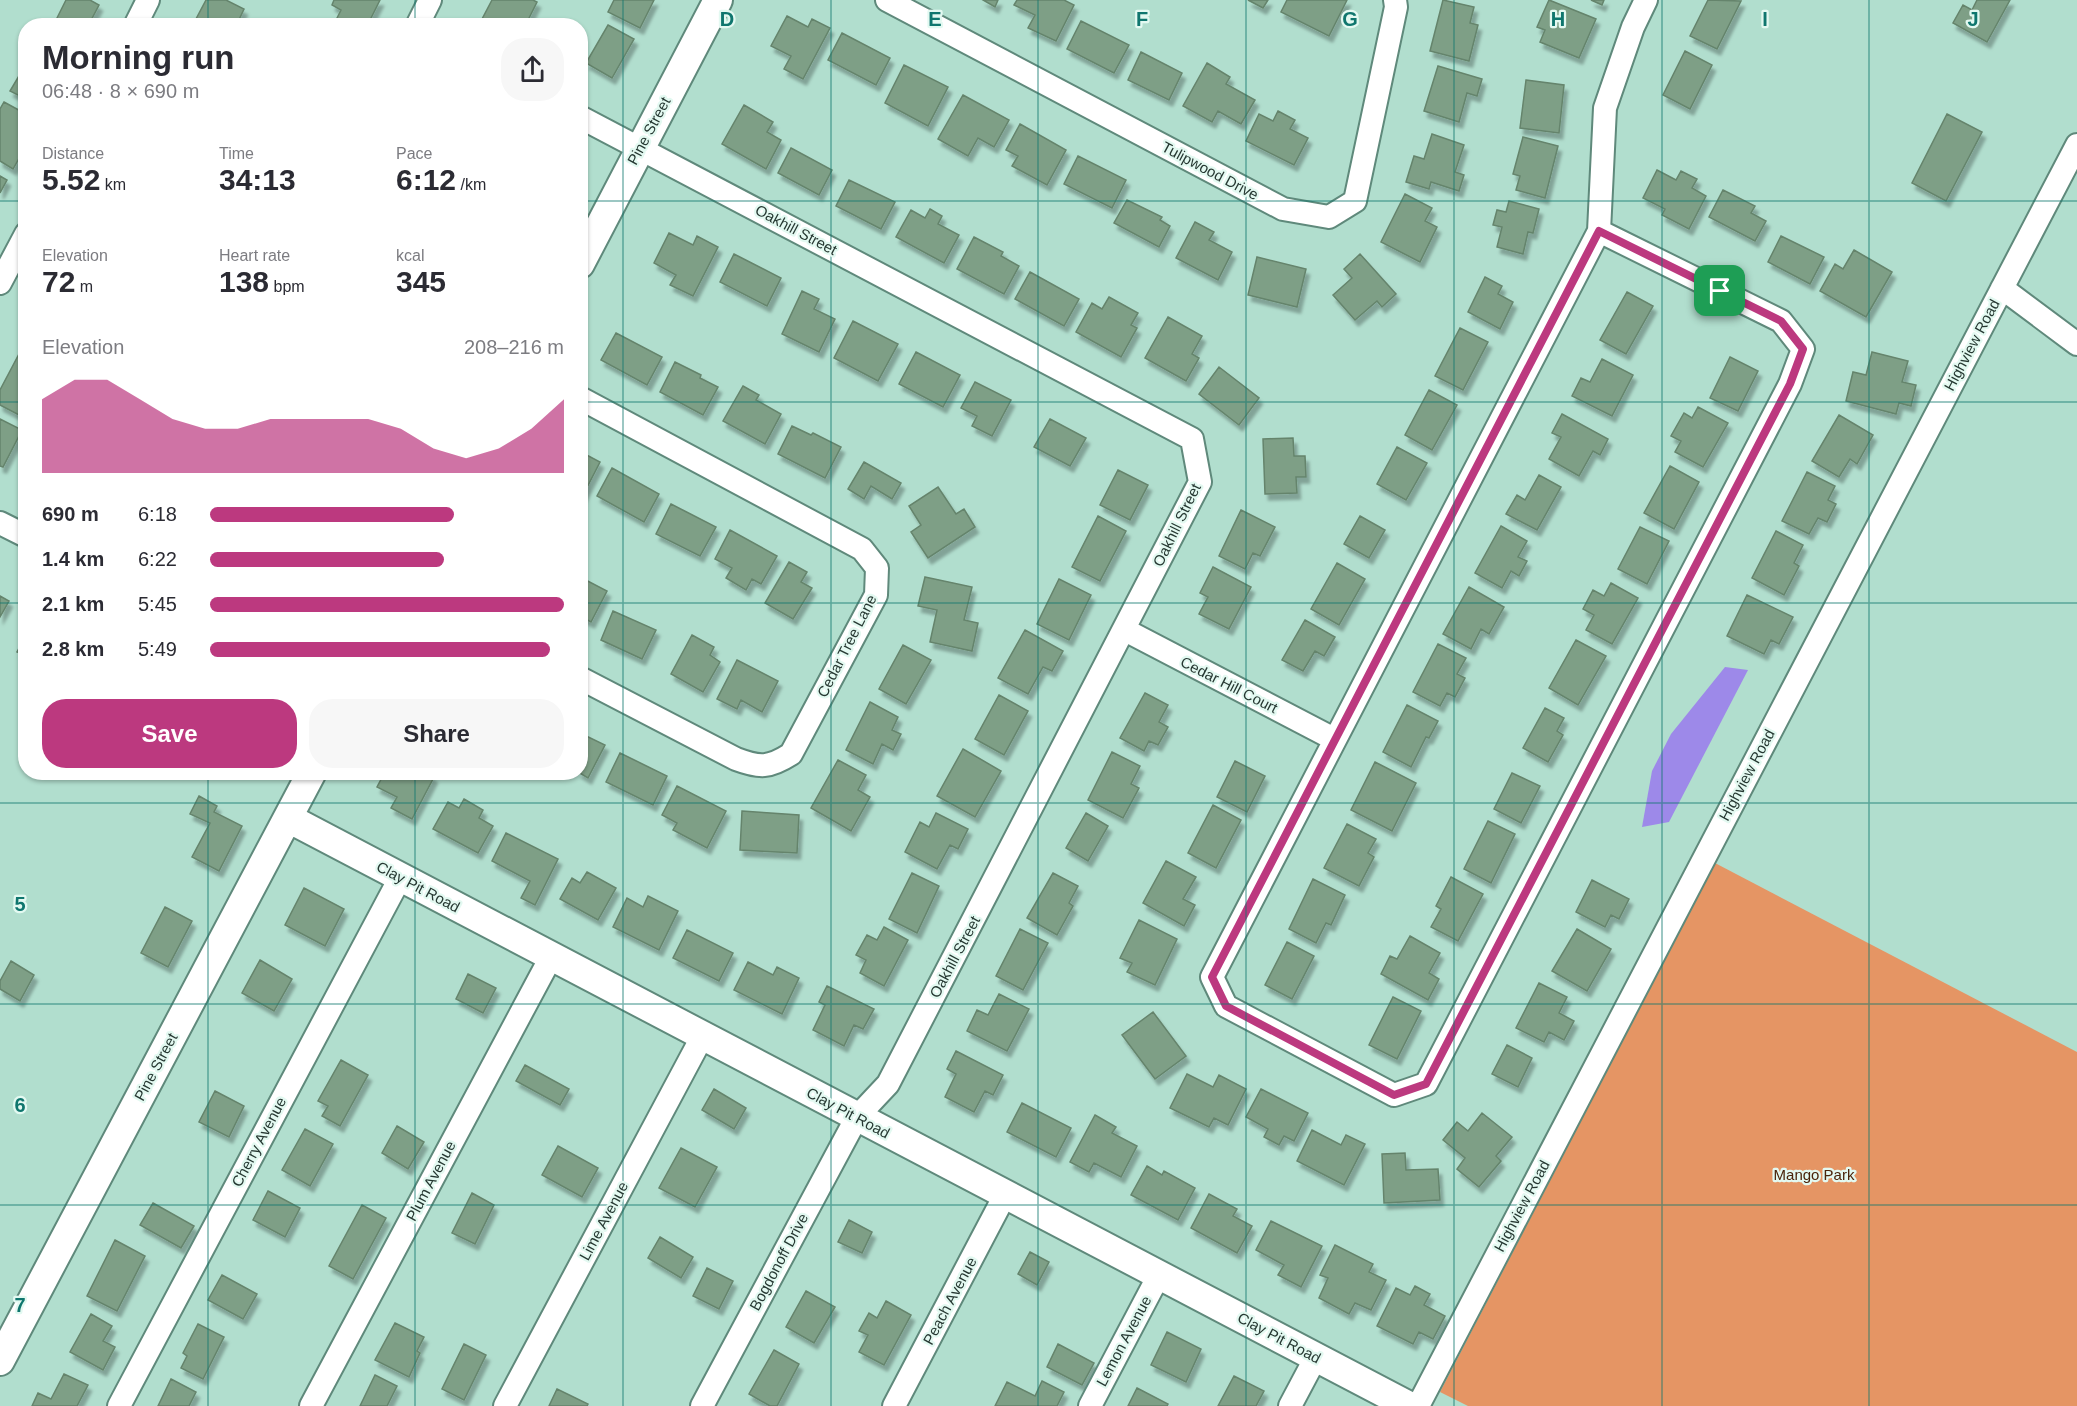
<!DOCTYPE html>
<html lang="en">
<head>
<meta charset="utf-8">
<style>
	:root { --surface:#fff; --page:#f7f7f7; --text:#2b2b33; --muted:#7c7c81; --accent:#bc397f }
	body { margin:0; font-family:Helvetica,sans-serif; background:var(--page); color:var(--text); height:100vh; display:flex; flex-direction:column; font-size:22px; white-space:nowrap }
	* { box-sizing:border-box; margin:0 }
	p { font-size:20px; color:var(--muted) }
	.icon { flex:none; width:33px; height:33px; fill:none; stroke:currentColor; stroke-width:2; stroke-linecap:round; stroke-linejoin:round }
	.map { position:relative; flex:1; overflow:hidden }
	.panel { position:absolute; left:18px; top:18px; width:570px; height:762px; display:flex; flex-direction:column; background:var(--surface); border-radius:24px; box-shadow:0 2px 4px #0004 }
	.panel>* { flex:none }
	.pin { position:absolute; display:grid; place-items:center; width:51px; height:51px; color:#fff; margin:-26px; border-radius:12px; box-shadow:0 3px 9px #0006 }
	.round { display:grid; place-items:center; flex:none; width:63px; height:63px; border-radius:24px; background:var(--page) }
	.head { display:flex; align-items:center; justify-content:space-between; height:102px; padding:0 24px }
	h1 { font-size:33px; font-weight:600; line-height:45px }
	.figures { display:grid; grid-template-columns:repeat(3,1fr); gap:9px; height:102px; padding:6px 24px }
	.figures div { display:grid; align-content:center }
	.figures b { font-size:30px; font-weight:600 }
	.figures small { font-size:16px; font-weight:400 }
	.figures p { font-size:16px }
	.chart { height:168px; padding:12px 24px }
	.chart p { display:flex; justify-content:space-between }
	.chart svg { width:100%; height:108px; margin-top:6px; fill:var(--accent); opacity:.7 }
	.primary-button { display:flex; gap:12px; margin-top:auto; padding:12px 24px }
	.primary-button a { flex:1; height:69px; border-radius:24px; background:var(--accent); color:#fff; font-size:24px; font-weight:600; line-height:69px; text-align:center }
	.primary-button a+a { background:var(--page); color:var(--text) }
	ul { padding:0 24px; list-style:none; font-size:20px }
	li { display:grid; grid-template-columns:96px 72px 1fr; align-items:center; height:45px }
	li i { height:15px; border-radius:8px; background:var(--accent) }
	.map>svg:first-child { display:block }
</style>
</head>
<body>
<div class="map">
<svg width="2077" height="1406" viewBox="0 0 2077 1406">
	<defs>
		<filter id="shadow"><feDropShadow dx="3.5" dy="6" stdDeviation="1.5" flood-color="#0004"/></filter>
	</defs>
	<rect width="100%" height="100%" fill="#b1dece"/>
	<!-- green -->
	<path fill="#e59564" d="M1715,863l362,189v354h-609l-28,-14z"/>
	<!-- water -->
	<path fill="#9d89e9" d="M1725,667l23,3 -79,152 -27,5 10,-56 19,-37z"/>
	<!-- building -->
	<path fill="#7e9f86" stroke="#65846c" stroke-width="1.5" filter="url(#shadow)" d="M66,0h24l9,5 -11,21h-35z
		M206,0h20l18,9 -8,17h-35l1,-4 -6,-3z
		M334,0h46l-13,26 -33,-2 7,-14 -9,-5z
		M492,0h41l4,2 -12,24h-35l-9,-5z
		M614,0h40l-14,28 -32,-16z
		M983,0h15l-3,7z
		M1017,0h47l10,5 -18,36 -28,-13 7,-13 -21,-10z
		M1248,0h20l-5,8z
		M1287,0h60l-18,36 -48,-24z
		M1443,0l31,7 -4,16 8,2 -9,36 -39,-10z
		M1549,0l47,19 -17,39 -39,-16 5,-12 -8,-3z
		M1591,0h13l-2,5z
		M1708,0l33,1 -24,48 -27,-13z
		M1977,0h33l-23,42 -34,-19 10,-18 9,5z
		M787,16l21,11 4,-8 18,9 -27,51 -19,-10 7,-13 -20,-10z
		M1081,21l48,24 -15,28 -47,-24z
		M608,25l26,14 -22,39 -26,-15z
		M842,33l48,25 -14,27 -48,-25z
		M1685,51l27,14 -22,44 -27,-14z
		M1141,52l41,21 -13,27 -41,-20z
		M1207,63l23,14 -4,7 29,16 -14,24 -23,-13 -6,11 -29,-16z
		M26,64v35l-16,-8z
		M904,65l44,22 -20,39 -43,-23z
		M1438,66l44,13 -5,17 -10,-3 -8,29 -35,-11z
		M1526,80l38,5 -5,48 -39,-5z
		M963,95l46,25 -15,27 -16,-9 -10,18 -30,-17z
		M4,102l22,12v32l-13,23 -13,-8v-52z
		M744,105l29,17 -6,10 14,8 -15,29 -44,-25z
		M1278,111l17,9 -5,9 18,9 -14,27 -48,-24 13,-27 14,7z
		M1947,114l35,18 -36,69 -34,-18z
		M1020,124l46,26 -19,35 -35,-19 6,-10 -12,-6z
		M1432,134l32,11 -9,27 9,3 -5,16 -28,-9 -2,7 -23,-7 8,-26 10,3z
		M1523,137l35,9 -13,52 -29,-8 4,-14 -7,-2z
		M791,148l41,22 -13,25 -41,-22z
		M1078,156l48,24 -14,28 -48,-24z
		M1657,170l19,10 5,-9 16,8 -5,9 14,8 -17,33 -27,-14 3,-6 -22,-11z
		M0,176l7,4 -7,13z
		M849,180l46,22 -14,27 -45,-23z
		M1723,190l32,16 -4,7 15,8 -11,20 -46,-24z
		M1405,194l27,14 -7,13 12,6 -17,35 -39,-20z
		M1127,200l35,17 -2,3 10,6 -11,21 -45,-24z
		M1509,201l30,8 -6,24 -5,-1 -5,22 -26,-7 5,-20 -9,-2 4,-15 9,2z
		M930,209l12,7 -4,8 21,11 -15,28 -48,-26 15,-27 14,8z
		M1195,222l19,10 -5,8 23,12 -14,28 -42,-22z
		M669,233l24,12 4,-9 21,11 -25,49 -23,-11 6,-10 -22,-12z
		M1781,236l43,21 -14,27 -42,-22z
		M974,237l29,15 -2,4 18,10 -15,28 -47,-25z
		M1854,250l38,22 -26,45 -46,-26 15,-27 8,5z
		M734,254l47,24 -14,28 -47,-24z
		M1360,254l36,40 -14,13 -5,-6 -22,19 -22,-25 19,-17 -8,-9z
		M1257,257l49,12 -9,38 -49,-12z
		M1030,272l49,27 -15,27 -49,-27z
		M1485,277l17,9 -4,8 15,8 -13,27 -32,-17z
		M802,291l17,8 -5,10 21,10 -16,33 -37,-18z
		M1627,292l26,14 -27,48 -26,-14z
		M1109,297l29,16 -7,12 6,3 -16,29 -45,-25 16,-29 10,6z
		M1168,317l34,19 -10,18 7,4 -13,23 -41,-23z
		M853,321l45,23 -20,37 -44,-23z
		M1460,328l28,14 -25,48 -28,-14z
		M616,333l46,24 -15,28 -46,-25z
		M916,352l44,23 -17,32 -44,-23z
		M1872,352l36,9 -6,21 14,3 -5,21 -12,-3 -3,11 -50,-13 7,-29 13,3z
		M19,354l7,3v52l-5,7 -21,-11v-15z
		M1730,357l28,14 -20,40 -28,-13z
		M1602,359l31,16 -21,41 -40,-20 9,-18 9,4z
		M675,362l26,13 -1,3 18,9 -15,28 -43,-23z
		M1219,367l40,31 -20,27 -40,-31z
		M975,382l36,18 -19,36 -20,-10 5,-10 -16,-8z
		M743,386l16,9 -3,5 25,14 -16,30 -42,-23z
		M1429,390l28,15 -25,45 -27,-15z
		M1698,407l30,16 -25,44 -28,-15 6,-11 -10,-5 13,-23 8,5z
		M1562,414l46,25 -8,16 -7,-4 -14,25 -30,-17 12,-22 -9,-4z
		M1839,415l34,20 -16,29 -7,-5 -11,18 -27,-16z
		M0,419l22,11 -19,37 -3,-1z
		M1050,419l36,19 -16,28 -36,-19z
		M792,426l19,9 2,-2 28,14 -16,31 -47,-24z
		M1293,438l1,18h11l1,21h-10l1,16 -32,1 -2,-55z
		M1397,447l30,16 -21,37 -29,-16z
		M581,452l19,10 -20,39v-48z
		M864,462l37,21 -9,16 -21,-13 -7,13 -16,-10z
		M1670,466l29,16 -25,47 -30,-16z
		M612,468l47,26 -15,28 -47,-26z
		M1118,470l30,15 -18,35 -30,-15z
		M1807,472l28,14 -7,14 8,4 -9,18 -9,-4 -9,16 -27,-13z
		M1539,475l22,12 -24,43 -31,-16 11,-19 8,5z
		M938,487l18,27 8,-5 11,18 -47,31 -17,-26 10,-7 -12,-19z
		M671,504l45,23 -16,29 -44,-22z
		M1241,510l34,17 -15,29 -7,-3 -8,16 -26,-13z
		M1098,516l28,15 -26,50 -28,-14z
		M1360,516l25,14 -16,28 -25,-14z
		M1501,526l26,15 -9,16 9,4 -8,15 -8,-5 -9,17 -27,-15z
		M1640,527l29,14 -22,43 -29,-15z
		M730,530l47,26 -16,28 -9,-5 -6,11 -20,-12 6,-10 -17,-9z
		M1776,531l27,14 -9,18 5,3 -15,29 -32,-17z
		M789,562l18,10 -6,10 11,6 -19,31 -28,-16z
		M1337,563l28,16 -26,46 -28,-16z
		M1213,567l38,20 -22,42 -30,-15 9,-17 -8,-4z
		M580,577l27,14 -16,31 -11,-6z
		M925,577l47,10 -8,33 14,3 -6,28 -42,-9 7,-32 -19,-4z
		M1059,579l32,16 -22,45 -32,-16z
		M1611,583l27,15 -26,46 -26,-14 8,-15 -11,-6 10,-19 11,6z
		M1469,587l35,20 -15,27 -8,-5 -10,20 -28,-15z
		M1747,595l46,22 -14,27 -8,-4 -7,14 -37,-18z
		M0,596l9,5 -9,16z
		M613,611l43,19 -14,29 -41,-19z
		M1305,620l30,17 -11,19 -9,-5 -12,20 -21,-11z
		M1025,630l38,21 -11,20 -9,-4 -15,27 -30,-16z
		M26,635v21l-9,-4z
		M692,635l22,12 -4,8 10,7 -17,30 -32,-18z
		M1576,640l30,16 -28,49 -29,-17z
		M1438,644l28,14 -9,16 8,4 -10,19 -8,-4 -7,13 -27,-14z
		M903,645l28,15 -25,44 -27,-15z
		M737,660l41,21 -16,31 -21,-12 -4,9 -20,-10z
		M1145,693l23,12 -9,17 9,5 -10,18 -9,-4 -5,10 -24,-13z
		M999,695l29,16 -24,44 -29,-16z
		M870,702l28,15 -6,13 9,4 -8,16 -11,-6 -9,20 -27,-14z
		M1407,705l31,16 -9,17 -3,-1 -15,30 -28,-15z
		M1545,708l19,10 -7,13 6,4 -15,27 -25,-14z
		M580,733l25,12 -17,33 -10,-6h2z
		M963,749l38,22 -26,46 -38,-21z
		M1112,752l28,14 -9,18 8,4 -16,30 -35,-18z
		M620,753l47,23 -14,29 -47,-23z
		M838,760l28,15 -8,15 12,7 -19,34 -40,-23z
		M1235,761l30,15 -18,36 -30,-15z
		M1375,762l41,21 -24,48 -41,-21z
		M385,772h41l8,5 -22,42 -21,-11 6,-11 -20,-10z
		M1512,773l28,13 -19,37 -27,-14z
		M677,786l49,25 -19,37 -34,-18 4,-7 -15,-8z
		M199,796l18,10 -3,6 28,14 -23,45 -27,-14 18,-34 -20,-9z
		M464,799l19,11 -4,8 14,8 -15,27 -45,-24 15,-27 11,6z
		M1213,805l28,15 -25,48 -28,-15z
		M742,811l57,4 -2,38 -57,-3z
		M936,813l32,16 -10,20 -8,-4 -13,24 -32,-17 15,-30 9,5z
		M1086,813l22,13 -20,35 -22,-13z
		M1488,821l27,13 -24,49 -27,-14z
		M1347,824l29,15 -8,14 6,4 -15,29 -35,-18z
		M506,833l52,26 -23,46 -14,-7 9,-17 -38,-20z
		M1166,861l30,16 -13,22 12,6 -11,21 -41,-23z
		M587,872l29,16 -18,32 -38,-21 12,-21 8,5z
		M912,873l27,13 -22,47 -28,-14z
		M1053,873l25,13 -9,17 4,3 -16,29 -30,-17z
		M1451,877l32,17 -25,47 -27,-14 10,-18 -5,-3z
		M1313,879l32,16 -14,30 -5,-2 -10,20 -27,-14z
		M1592,880l37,19 -10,20 -8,-4 -6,12 -29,-15z
		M304,888l40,21 -19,37 -40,-21z
		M648,896l30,15 -19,39 -46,-23 14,-29 16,9z
		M165,907l27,14 -24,46 -27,-14z
		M1139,920l38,19 -22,46 -28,-13 5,-9 -12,-5z
		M884,927l24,13 -24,46 -24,-13 6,-13 -10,-5 11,-20 10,5z
		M1020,929l28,14 -25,47 -27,-14z
		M1577,929l34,20 -24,42 -35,-20z
		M687,930l46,23 -14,28 -46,-23z
		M1410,936l30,17 -11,20 10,6 -11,21 -47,-26 9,-18 7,3z
		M1287,942l27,14 -22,43 -27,-14z
		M260,960l32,19 -18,32 -32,-18z
		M11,961l23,14 -14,26 -20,-12v-8z
		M748,962l25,13 4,-8 22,11 -17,36 -48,-24z
		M468,974l28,14 -13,25 -27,-14z
		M1539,983l28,14 -8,16 15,8 -10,19 -15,-8 -5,10 -28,-14z
		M827,986l47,23 -11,20 -9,-4 -10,21 -31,-16 12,-25 -6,-3z
		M999,994l30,15 -22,42 -40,-20 10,-21 11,5z
		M1393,997l28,14 -24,48 -28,-14z
		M1153,1012l33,44 -31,23 -33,-44z
		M1507,1045l25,13 -14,29 -26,-13z
		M956,1051l47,24 -10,20 -8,-4 -11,21 -29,-15 11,-23 -9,-5z
		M341,1060l27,15 -28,51 -18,-10 6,-10 -10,-5z
		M525,1065l44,24 -9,16 -44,-24z
		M1187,1074l26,13 6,-12 27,14 -18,36 -14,-7 -5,9 -39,-19z
		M714,1089l32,19 -12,21 -32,-19z
		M1261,1089l47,24 -14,28 -10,-5 -5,9 -15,-8 4,-8 -22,-12z
		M215,1091l29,15 -15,31 -30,-15z
		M1022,1103l49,25 -15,29 -49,-25z
		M1482,1113l30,24 -16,19 5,5 -22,26 -22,-18 8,-11 -22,-18 14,-18 11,9z
		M1095,1115l21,12 -4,6 25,13 -16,31 -27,-14 -5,9 -19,-10z
		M397,1126l27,16 -16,27 -26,-16z
		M305,1129l28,15 -23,42 -28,-16z
		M1312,1130l29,15 5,-10 19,9 -21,41 -47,-24z
		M558,1146l40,22 -16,29 -40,-22z
		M681,1148l36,19 -22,40 -36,-19z
		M1405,1153l1,17 32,-1 2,31 -56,3 -2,-49z
		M1147,1166l15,9 2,-4 31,17 -17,32 -47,-25z
		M268,1191l32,17 -15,29 -32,-17z
		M472,1193l22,12 -19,39 -23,-11z
		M1209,1194l28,15 -4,7 19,10 -15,27 -46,-25z
		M153,1203l41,23 -13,22 -41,-23z
		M362,1205l24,13 -33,61 -24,-13z
		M849,1220l23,12 -10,21 -24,-11z
		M1271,1221l51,25 -21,41 -23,-12 6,-10 -28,-15z
		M660,1237l33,20 -12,21 -33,-20z
		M115,1240l30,16 -28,55 -30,-15z
		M1335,1245l38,19 -4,8 17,8 -15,30 -16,-7 -6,11 -30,-16 9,-20 -8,-3z
		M1030,1252l19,10 -12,23 -19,-11z
		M707,1268l26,13 -14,28 -26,-13z
		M222,1275l35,19 -14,25 -35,-19z
		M1415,1286l15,8 -6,11 21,11 -12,23 -14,-7 -6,12 -36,-18 19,-38 14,7z
		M806,1291l29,16 -21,36 -28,-16z
		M886,1301l25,14 -27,50 -25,-13 9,-17 -9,-4 10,-18 8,5z
		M91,1314l21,12 -9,15 12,6 -12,23 -33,-18z
		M395,1323l29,14 -7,14 3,2 -11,24 -34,-17z
		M198,1324l26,13 -21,42 -22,-11 6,-12 -4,-3z
		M1167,1332l34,17 -15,33 -35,-17z
		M464,1344l22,11 -22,45 -22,-11z
		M1058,1344l36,19 -12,22 -35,-18z
		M774,1350l25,14 -22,42h-7l-21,-12z
		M64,1374l24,11 -11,21h-45l6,-13 13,6z
		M375,1375l22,11 -10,20h-27z
		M1234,1376l30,15 -8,15h-38z
		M171,1379l25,13 -7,14h-31z
		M1042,1381l22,11 -7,14h-62l12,-24 28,14z
		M1137,1388l31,16 -1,2h-39z
		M557,1389l31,15 -1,2h-38z"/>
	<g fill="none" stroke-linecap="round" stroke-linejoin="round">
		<!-- minor casing -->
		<g stroke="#5f897b" stroke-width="26">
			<path id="minor" d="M887,0l396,209 46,8 26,-16 41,-194 -1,-7
				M135,26l13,-26
				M417,26l13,-26
				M580,117l612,322 8,43 -312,602 -31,33 -155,289
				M1599,231l182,90 22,28 -13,35 -364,700 -32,11 -168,-89 -14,-29 387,-746 6,-123 28,-81 13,-27
				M0,283l26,-49
				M2002,288l75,56
				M580,398l282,151 15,19 -1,27 -85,159c-22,14 -31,14 -55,5l-156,-81
				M0,523l26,13
				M1125,630l209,109
				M119,1406l281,-528
				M311,1406l240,-449
				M505,1406l197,-369
				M894,1406l111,-211
				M1090,1406l69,-131
				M1290,1406l26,-49
				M1418,1406l659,-1261"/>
		</g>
		<!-- tertiary casing -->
		<g stroke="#5f897b" stroke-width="32">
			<path id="tertiary" d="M580,264l138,-264
				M288,818l1121,588
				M0,1361l312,-589"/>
		</g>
		<!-- minor -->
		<use href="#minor" stroke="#fff" stroke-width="22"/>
		<!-- tertiary -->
		<use href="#tertiary" stroke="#fff" stroke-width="28"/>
	</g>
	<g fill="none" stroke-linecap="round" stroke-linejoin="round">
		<!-- route casing -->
		<g stroke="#fff" stroke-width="12">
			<path id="route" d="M1599,231l182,90 22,28 -13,35 -364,700 -32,11 -168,-89 -14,-29z"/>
		</g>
		<!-- route -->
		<use href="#route" stroke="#bc397f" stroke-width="8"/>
	</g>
	<!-- grid -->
	<path fill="none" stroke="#0f766e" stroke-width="1.5" stroke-opacity="0.55" d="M208,0v26M415,0v26M623,0v1406M831,0v1406M1038,0v1406M1246,0v1406M1454,0v1406M1662,0v1406M1869,0v1406M0,201h26M580,201h1497M0,402h26M580,402h1497M0,603h26M580,603h1497M208,772v634M415,772v634M0,803h2077M0,1004h2077M0,1205h2077"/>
	<g text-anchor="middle" stroke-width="4.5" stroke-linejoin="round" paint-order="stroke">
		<!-- street labels -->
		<g font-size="15" fill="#263832" stroke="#e3f9f1">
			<text transform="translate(649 131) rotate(-62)" y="5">Pine Street</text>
			<text transform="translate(1210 171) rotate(28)" y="5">Tulipwood Drive</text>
			<text transform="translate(796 230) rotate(28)" y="5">Oakhill Street</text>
			<text transform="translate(1972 345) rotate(-62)" y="5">Highview Road</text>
			<text transform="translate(1177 525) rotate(-64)" y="5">Oakhill Street</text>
			<text transform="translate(847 646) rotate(-63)" y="5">Cedar Tree Lane</text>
			<text transform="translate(1229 685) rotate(27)" y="5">Cedar Hill Court</text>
			<text transform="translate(1747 775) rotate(-62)" y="5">Highview Road</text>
			<text transform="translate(418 887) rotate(28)" y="5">Clay Pit Road</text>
			<text transform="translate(955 957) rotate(-62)" y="5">Oakhill Street</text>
			<text transform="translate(156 1067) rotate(-62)" y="5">Pine Street</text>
			<text transform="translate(848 1113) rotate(28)" y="5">Clay Pit Road</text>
			<text transform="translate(259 1142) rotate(-62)" y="5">Cherry Avenue</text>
			<text transform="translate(431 1181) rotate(-62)" y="5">Plum Avenue</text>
			<text transform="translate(1522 1206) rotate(-62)" y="5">Highview Road</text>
			<text transform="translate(604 1221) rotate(-62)" y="5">Lime Avenue</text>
			<text transform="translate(779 1262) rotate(-62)" y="5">Bogdonoff Drive</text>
			<text transform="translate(950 1301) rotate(-62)" y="5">Peach Avenue</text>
			<text transform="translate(1279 1338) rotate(28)" y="5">Clay Pit Road</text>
			<text transform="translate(1124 1341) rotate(-62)" y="5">Lemon Avenue</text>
		</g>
		<!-- park labels -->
		<g font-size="15" fill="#4a240a" stroke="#e3f9f1">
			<text x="1814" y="1180">Mango Park</text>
		</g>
	</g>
	<g font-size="20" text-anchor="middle" font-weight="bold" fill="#0f766e" stroke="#e3f9f1" stroke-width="4.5" stroke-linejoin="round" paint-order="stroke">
		<text x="727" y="26">D</text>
		<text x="935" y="26">E</text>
		<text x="1142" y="26">F</text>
		<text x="1350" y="26">G</text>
		<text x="1558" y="26">H</text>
		<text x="1765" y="26">I</text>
		<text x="1973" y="26">J</text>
		<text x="20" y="911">5</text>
		<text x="20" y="1112">6</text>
		<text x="20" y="1312">7</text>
	</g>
</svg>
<div class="pin" style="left:1720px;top:291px;background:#1e9e55"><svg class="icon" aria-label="arrive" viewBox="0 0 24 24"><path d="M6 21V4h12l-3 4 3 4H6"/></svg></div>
<section class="panel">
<div class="head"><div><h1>Morning run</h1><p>06:48 · 8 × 690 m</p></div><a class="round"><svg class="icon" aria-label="share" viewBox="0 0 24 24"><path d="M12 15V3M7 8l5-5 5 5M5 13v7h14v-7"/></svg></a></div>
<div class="figures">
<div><p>Distance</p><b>5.52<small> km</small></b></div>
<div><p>Time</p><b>34:13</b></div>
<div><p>Pace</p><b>6:12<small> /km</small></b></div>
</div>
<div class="figures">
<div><p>Elevation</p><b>72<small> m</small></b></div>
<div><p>Heart rate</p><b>138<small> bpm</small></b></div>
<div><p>kcal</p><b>345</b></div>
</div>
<div class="chart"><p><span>Elevation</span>208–216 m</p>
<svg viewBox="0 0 160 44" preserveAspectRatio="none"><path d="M0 44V14L10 6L20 6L30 14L40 22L50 26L60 26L70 22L80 22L90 22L100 22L110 26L120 34L130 38L140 34L150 26L160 14V44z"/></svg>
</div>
<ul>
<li><b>690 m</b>6:18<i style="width:69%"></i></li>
<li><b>1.4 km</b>6:22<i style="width:66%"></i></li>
<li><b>2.1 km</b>5:45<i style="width:100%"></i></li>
<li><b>2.8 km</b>5:49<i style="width:96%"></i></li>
</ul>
<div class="primary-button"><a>Save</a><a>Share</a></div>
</section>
</div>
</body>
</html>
